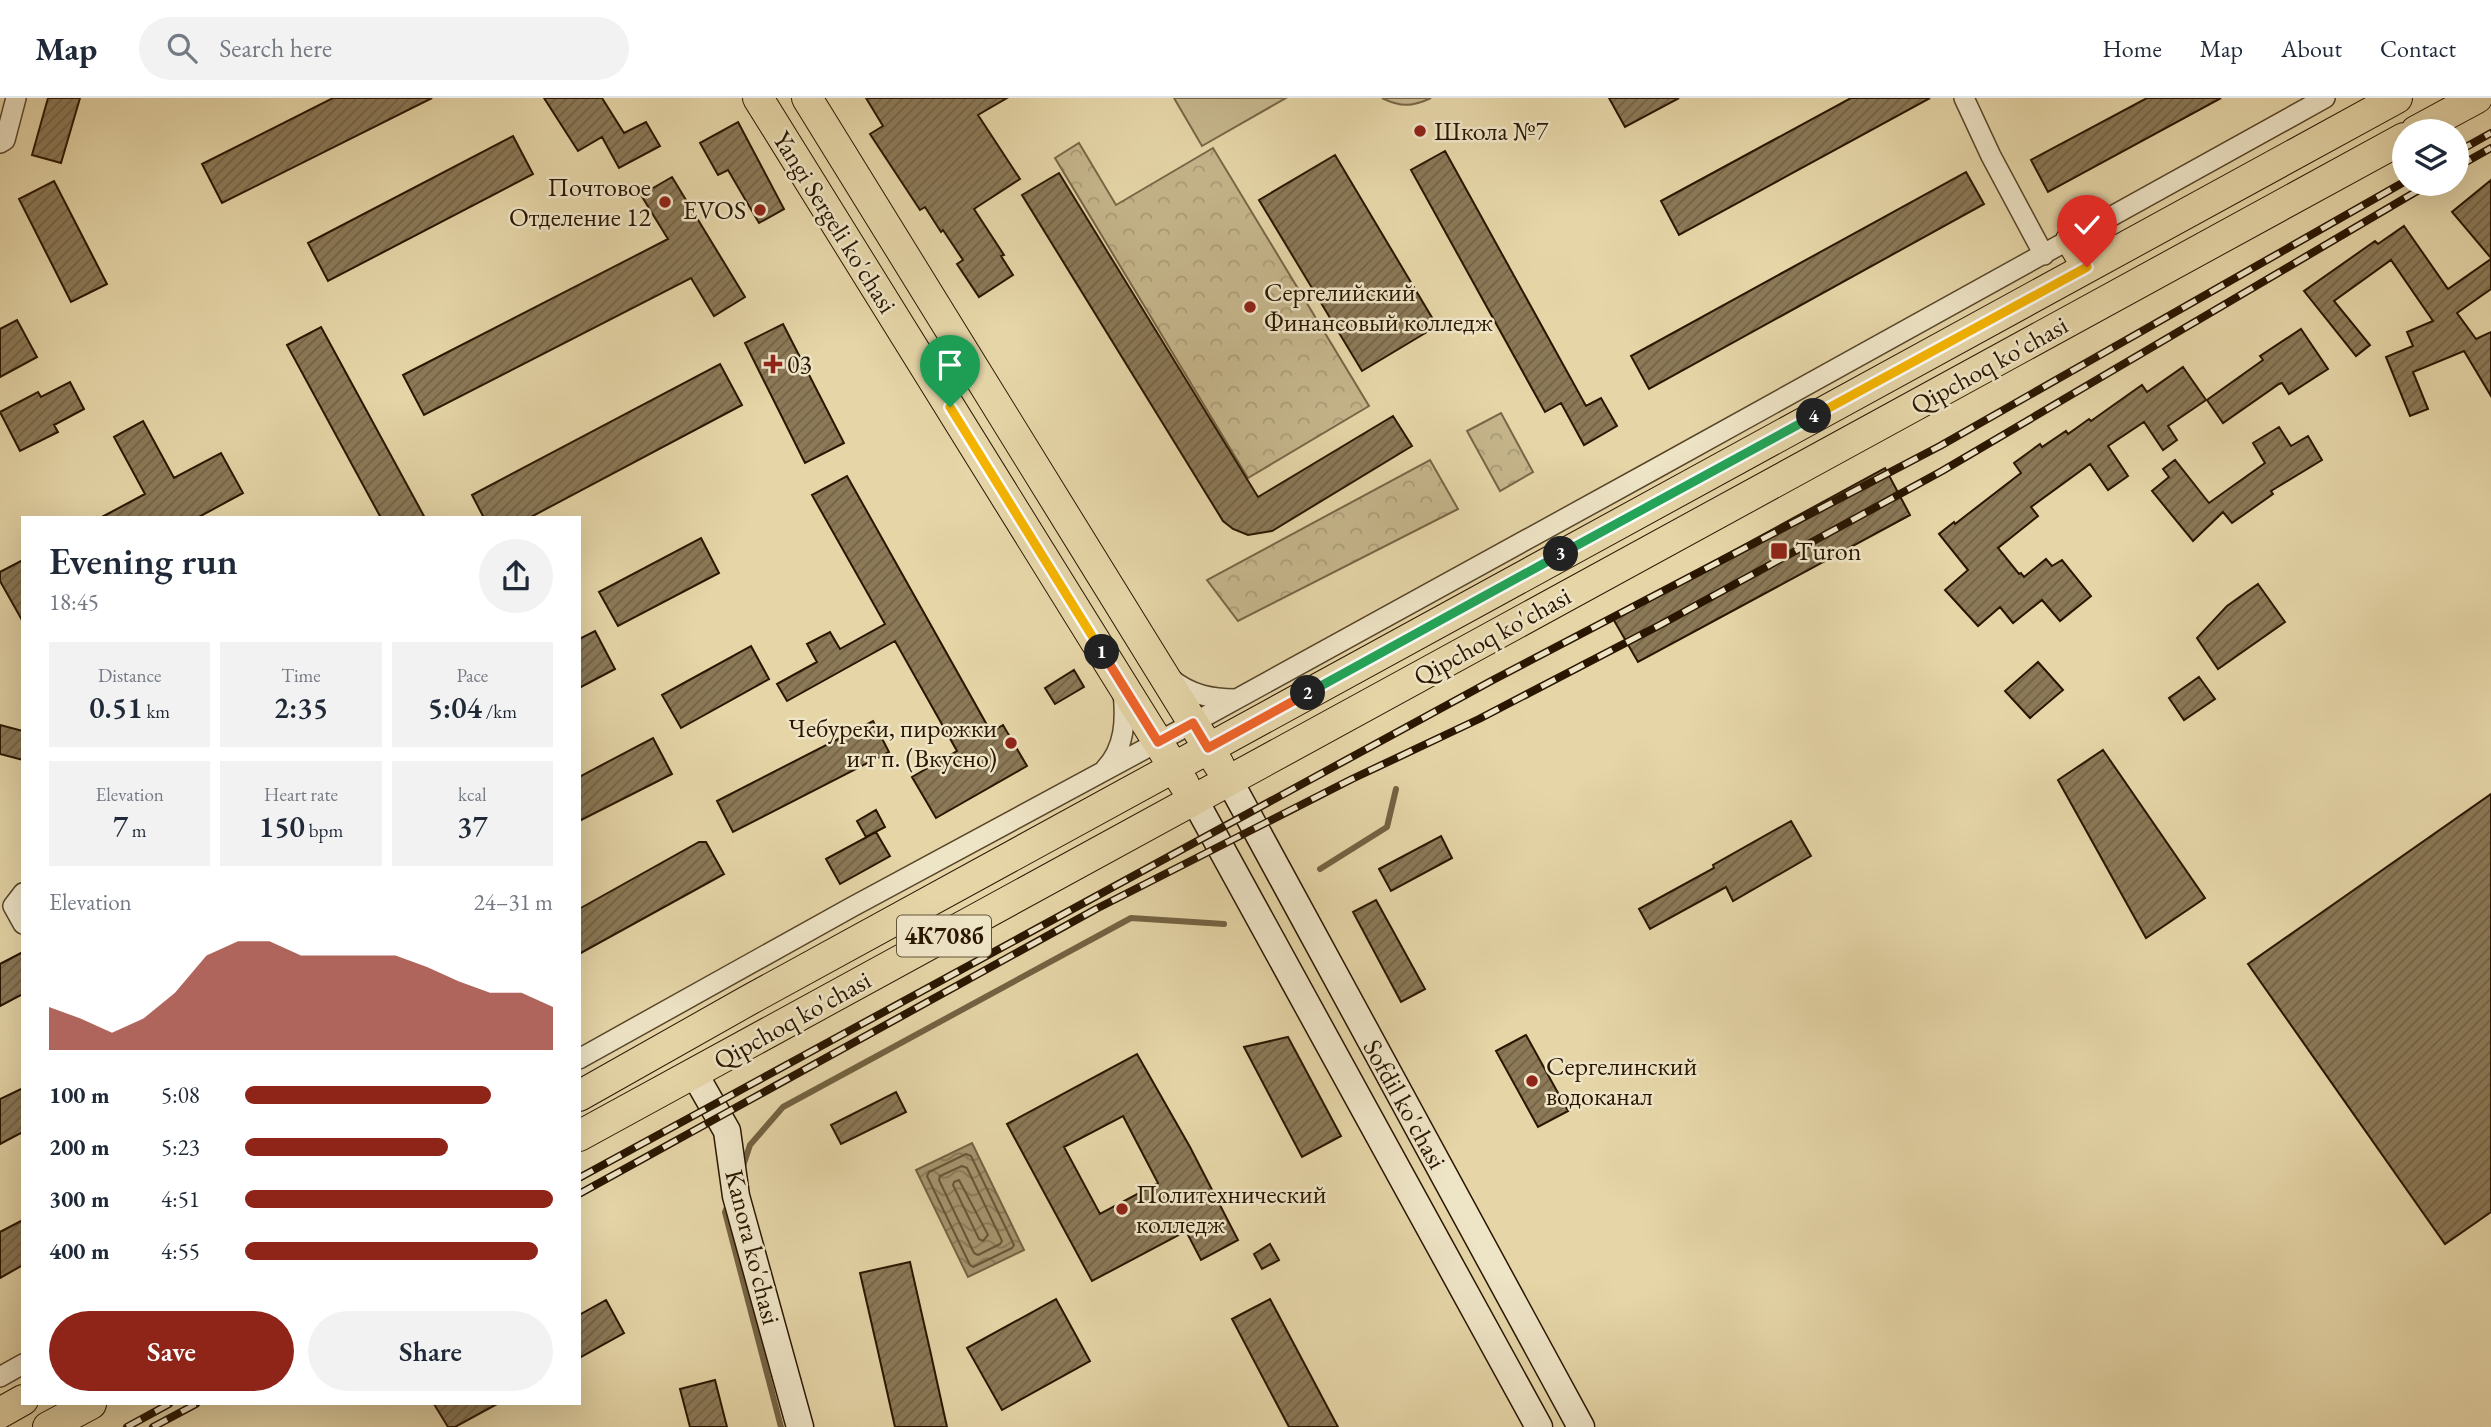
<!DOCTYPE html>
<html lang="en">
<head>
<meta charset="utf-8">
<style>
	:root { --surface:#fff; --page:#f2f2f3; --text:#1f2937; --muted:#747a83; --line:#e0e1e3; --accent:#8f2418 }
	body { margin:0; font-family:"EB Garamond",serif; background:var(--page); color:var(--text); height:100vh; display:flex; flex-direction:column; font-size:26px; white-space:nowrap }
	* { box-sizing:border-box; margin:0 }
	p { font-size:23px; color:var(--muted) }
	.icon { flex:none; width:38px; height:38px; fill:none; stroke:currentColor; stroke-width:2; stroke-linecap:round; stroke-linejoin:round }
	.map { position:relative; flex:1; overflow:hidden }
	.drawer { position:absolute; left:21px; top:418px; width:560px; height:889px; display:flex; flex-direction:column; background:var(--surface); border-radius:0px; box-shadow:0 7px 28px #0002 }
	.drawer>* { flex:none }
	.tools { position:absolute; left:2392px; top:21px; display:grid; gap:14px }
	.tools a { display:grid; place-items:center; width:77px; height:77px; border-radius:50%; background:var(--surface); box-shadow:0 7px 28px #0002; font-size:35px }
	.pin { position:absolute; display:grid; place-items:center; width:60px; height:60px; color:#fff; margin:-72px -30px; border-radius:50% 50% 50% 0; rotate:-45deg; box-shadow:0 0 7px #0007 }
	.pin .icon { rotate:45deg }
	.km { position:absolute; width:35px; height:35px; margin:-18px; border-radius:50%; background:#222; color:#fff; font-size:19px; line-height:35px; text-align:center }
	.round { display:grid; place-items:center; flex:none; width:74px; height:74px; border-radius:37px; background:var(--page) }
	.headline { display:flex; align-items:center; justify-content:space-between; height:119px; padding:0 28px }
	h1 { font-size:38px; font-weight:600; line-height:52px }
	.stats { display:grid; grid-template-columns:repeat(3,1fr); gap:10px; height:119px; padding:7px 28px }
	.stats div { display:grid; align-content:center; border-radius:0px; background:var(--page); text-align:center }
	.stats b { font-size:30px; font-weight:600 }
	.stats small { font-size:19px; font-weight:400 }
	.stats p { font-size:19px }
	.chart { height:196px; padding:14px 28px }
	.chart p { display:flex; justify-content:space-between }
	.chart svg { width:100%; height:126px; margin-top:7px; fill:var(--accent); opacity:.7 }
	.button { display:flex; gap:14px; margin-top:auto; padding:14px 28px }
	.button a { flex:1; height:80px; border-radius:42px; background:var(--accent); color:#fff; font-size:28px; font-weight:600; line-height:80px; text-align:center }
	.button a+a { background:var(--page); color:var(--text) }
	ul { padding:0 28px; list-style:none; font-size:23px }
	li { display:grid; grid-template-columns:112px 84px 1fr; align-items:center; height:52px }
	li i { height:18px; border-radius:9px; background:var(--accent) }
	header { display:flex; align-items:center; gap:42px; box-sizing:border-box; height:98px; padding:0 35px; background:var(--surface); border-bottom:2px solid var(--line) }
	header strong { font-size:33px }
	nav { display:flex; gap:38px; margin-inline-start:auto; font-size:24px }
	.search { width:490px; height:63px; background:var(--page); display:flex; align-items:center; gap:18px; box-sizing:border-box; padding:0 24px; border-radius:38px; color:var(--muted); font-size:26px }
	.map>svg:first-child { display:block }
</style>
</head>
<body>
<header>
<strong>Map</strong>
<div class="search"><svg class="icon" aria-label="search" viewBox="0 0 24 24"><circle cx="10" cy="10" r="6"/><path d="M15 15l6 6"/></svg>Search here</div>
<nav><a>Home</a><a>Map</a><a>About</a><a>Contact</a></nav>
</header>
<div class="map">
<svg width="2491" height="1329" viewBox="0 0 2491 1329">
	<defs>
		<pattern id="forest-crowns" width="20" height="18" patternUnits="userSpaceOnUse" patternTransform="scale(1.75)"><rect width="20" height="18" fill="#c5b58b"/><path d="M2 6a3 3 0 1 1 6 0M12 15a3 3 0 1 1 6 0" fill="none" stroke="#a99b76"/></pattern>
		<pattern id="water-waves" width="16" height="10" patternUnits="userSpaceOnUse" patternTransform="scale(1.75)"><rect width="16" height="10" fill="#a5946e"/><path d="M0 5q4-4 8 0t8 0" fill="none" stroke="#877858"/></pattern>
		<pattern id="building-hatch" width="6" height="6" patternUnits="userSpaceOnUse" patternTransform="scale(1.75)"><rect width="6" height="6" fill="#8b7957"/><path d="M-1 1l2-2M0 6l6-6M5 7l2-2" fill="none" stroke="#726246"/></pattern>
	</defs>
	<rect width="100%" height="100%" fill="#e5d5a7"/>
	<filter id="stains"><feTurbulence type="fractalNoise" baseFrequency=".00286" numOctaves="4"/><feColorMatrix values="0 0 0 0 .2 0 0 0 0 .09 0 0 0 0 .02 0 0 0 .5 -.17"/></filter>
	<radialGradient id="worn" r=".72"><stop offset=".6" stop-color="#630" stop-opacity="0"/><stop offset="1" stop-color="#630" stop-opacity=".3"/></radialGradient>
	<!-- green -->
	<path fill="#c5b58b" stroke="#786646" stroke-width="2" d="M1174,0h112l-84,48z
		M1382,0h49c-19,9 -31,9 -49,0z"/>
	<!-- forest -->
	<path fill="url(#forest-crowns)" stroke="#786646" stroke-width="2" d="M1079,45l37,62 97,-57 156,258 -121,72 -193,-320z
		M1501,315l32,59 -33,19 -33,-60z
		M1430,362l28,49 -220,112 -31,-41z"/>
	<!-- water -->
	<path fill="url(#water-waves)" stroke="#746242" stroke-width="2" d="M972,1045l52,107 -56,27 -52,-107z"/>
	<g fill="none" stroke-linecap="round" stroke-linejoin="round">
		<!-- shore -->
		<path stroke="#685537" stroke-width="2" d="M966,1056l5,2 43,89 -2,3 -39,19 -3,-2 -43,-89 2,-4z
			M962,1068l5,2 35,73 -2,3 -22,11 -4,-2 -35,-73 1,-4z
			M959,1082l29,55 -5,6 -4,-2 -26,-54 1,-3z"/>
		<!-- stream -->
		<path stroke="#746242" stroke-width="6" d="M1320,771l67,-42 9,-38
			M743,1068l7,-21 33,-38 348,-189 93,6
			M729,1104l-4,10 56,215"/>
	</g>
	<!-- building -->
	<path fill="url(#building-hatch)" stroke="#2a1600" stroke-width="2" fill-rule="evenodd" d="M48,0h32l-19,65 -29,-8z
		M333,0h99l-210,105 -20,-39z
		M544,0h58l22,35 22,-11 14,24 -41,22 -17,-31 -24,14z
		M866,0h141l-29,17 42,64 -46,30 30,46 -3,1 12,19 -34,22 -22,-33 6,-4 -20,-30 -2,2 -16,-25 -5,3 -50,-76 13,-8z
		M1609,0h70l-54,29z
		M1851,0h79l-251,137 -18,-34z
		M2147,0h74l-173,94 -17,-32z
		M738,24l46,87 -25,14 -31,-53 -10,5 -18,-32z
		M513,38l20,38 -205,107 -20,-38z
		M1445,53l141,255 15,-8 16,28 -33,19 -23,-42 -16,9 -134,-242z
		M1335,57l102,171 -75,45 -103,-171z
		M1966,74l18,32 -335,185 -18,-33z
		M1059,75l199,324 135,-81 19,30 -140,85 -24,4 -15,-6 -10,-8 -201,-326z
		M672,79l73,120 -31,19 -23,-38 -267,137 -21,-40 265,-136 -27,-44z
		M2491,82v78l-39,-46z
		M54,83l53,103 -36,18 -52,-103z
		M2404,128l44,63 43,-30v30l-34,24 19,26 15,-7v64l-27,-45 -51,21 15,37 -18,7 -24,-59 27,-11 -6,-14 26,-11 -42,-61 -57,41 36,44 -14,11 -52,-65 71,-50 3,3z
		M17,222l20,37 -37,20v-48z
		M783,226l61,119 -39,20 -60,-120z
		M321,229l104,191h-44l-94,-173z
		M2301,231l27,40 -39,25 -7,-11 -3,1 -56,39 -16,-23 56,-40 -3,-4z
		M720,266l22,41 -213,113h-45l-12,-23z
		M2183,269l23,33 -38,26 9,14 -14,10 -19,-28 -36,24 20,30 -20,14 -18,-26 -59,43 7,9 -40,32 21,26 2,-1 3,4 22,-18 6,7 10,-6 29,36 -31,25 -18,-21 -29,23 -13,-16 -22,19 -33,-36 23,-20 -29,-36 15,-12 1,2 66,-51 -7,-10 26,-19 2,3 24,-16 2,3 21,-15 2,2 51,-36 5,7z
		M70,284l14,27 -30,16 4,7 -38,19 -20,-39 38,-20 3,5z
		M143,323l31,57 47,-25 22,40 -46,25h-97l45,-24 -31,-57z
		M2279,329l12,19 17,-10 14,24 -51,31 2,3 -41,29 -9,-11 -30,29 -41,-50 17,-14 -6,-8 12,-9 34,43 56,-40 -12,-20z
		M1885,370l25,47 -272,147 -26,-45z
		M847,378l144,256 12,-7 24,41 -91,52 -24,-41 45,-26 -62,-110 -108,60 -10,-17 40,-22 -10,-18 23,-12 10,17 45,-25 -73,-129z
		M701,440l18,35 -101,53 -19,-34z
		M23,462v62l-23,-41v-9z
		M2258,486l27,38 -67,47 -21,-31 30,-32z
		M595,533l20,38 -36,19v-49z
		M751,548l18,33 -88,49 -19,-33z
		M2038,564l25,28 -33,28 -25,-27z
		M1074,572l10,17 -29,17 -10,-16z
		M2199,579l16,22 -31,21 -15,-22z
		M873,623l16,31 -156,80 -16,-31z
		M0,627l23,6v29l-23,-6z
		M653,640l19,36 -93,47v-44z
		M2103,652l102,148 -59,40 -88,-158z
		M2491,696v418l-46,32 -197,-280z
		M876,712l9,17 -19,10 -9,-16z
		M1791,723l20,35 -78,45 -7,-14 -76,42 -11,-20 75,-41 -1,-3z
		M876,734l14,24 -50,28 -14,-25z
		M1441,738l11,22 -61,33 -12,-22z
		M699,744h7l18,32 -145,80v-45z
		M1376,802l49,89 -24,13 -48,-90z
		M23,854v42l-23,12v-42z
		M1526,937l42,76 -30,16 -42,-76z
		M1288,939l53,99 -39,21 -58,-110z
		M1137,956l53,93 48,93 -37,20 -15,-29 -94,50 -85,-157zM1123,1018l35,67 -58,31 -36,-67z
		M23,990v44l-23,12v-45z
		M896,994l10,20 -65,32 -10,-19z
		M23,1122v45l-23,13v-46z
		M1270,1146l9,16 -17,9 -8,-15z
		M910,1164l20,88 17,77h-52l-18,-80 -17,-74z
		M1056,1201l34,62 -88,49 -35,-62z
		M1270,1201l68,128h-49l-57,-108z
		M606,1202l18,33 -45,25v-43z
		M715,1282l12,47h-37l-10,-38z
		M434,1306h63l-42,23h-7z"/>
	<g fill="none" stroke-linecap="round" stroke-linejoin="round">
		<!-- street casing -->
		<g stroke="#59462a" stroke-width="22">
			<path id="street" d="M1964,0l27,58 53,99
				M0,45l5,-3 11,-42
				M1170,580c20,17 42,21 66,21
				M1105,671c20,-21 21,-49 18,-77
				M23,795l-10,13 10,18
				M579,961l273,-152 341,-184 462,-254 670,-371
				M0,1279l23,-13"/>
		</g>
		<!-- secondary casing -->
		<g stroke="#2a1600" stroke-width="29">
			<path id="secondary" d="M1229,682l352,647
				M1194,701l345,628
				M694,975l33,58 9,65 64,231"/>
		</g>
		<!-- primary casing -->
		<g stroke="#2a1600" stroke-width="32">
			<path id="primary" d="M758,0l426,686
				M807,0l412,667
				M2416,33l61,-33
				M2071,142l16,27
				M579,998l170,-96 1648,-902
				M579,1038l1825,-998
				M0,1315l23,-13
				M48,1329l43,-23"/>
		</g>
		<!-- street -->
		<use href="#street" stroke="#eee4c6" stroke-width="19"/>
		<!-- secondary -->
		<use href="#secondary" stroke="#eee4c6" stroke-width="26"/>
		<!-- primary -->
		<use href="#primary" stroke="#e5d5a7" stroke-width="30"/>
		<!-- rail casing -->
		<g stroke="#2a1600" stroke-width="8">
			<path id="rail" d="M2457,54l34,-19
				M2457,69l34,-19
				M579,1080l914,-498 447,-234 464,-264
				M579,1096l517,-285 256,-130 127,-60 181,-94 282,-154 487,-287
				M127,1329l42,-23
				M153,1329l43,-23"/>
		</g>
		<!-- rail -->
		<use href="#rail" stroke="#eee4c6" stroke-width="5" stroke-dasharray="16" stroke-linecap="butt"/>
	</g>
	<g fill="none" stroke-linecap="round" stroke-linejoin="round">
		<!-- split-1 casing -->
		<g stroke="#fff" stroke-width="14">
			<path id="split-1" d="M950,309l152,245"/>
		</g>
		<!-- split-2 casing -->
		<g stroke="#fff" stroke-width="14">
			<path id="split-2" d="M1102,554l56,90 35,-19 15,25 100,-55"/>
		</g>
		<!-- split-3 casing -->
		<g stroke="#fff" stroke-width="14">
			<path id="split-3" d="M1308,595l253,-139"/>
		</g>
		<!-- split-4 casing -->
		<g stroke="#fff" stroke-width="14">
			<path id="split-4" d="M1561,456l253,-138"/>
		</g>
		<!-- split-5 casing -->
		<g stroke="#fff" stroke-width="14">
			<path id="split-5" d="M1814,318l273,-149"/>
		</g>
		<!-- split-1 -->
		<use href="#split-1" stroke="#f5b400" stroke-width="9"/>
		<!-- split-2 -->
		<use href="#split-2" stroke="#f0652b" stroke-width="9"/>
		<!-- split-3 -->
		<use href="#split-3" stroke="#22a559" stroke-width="9"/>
		<!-- split-4 -->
		<use href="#split-4" stroke="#22a559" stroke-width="9"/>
		<!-- split-5 -->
		<use href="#split-5" stroke="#f5b400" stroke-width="9"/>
	</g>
	<!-- markers -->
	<g fill="#8f2418" stroke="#eee4c6" stroke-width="2.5">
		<circle cx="1420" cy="33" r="7"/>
		<circle cx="665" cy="104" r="7"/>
		<circle cx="760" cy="112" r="7"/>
		<circle cx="1250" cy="209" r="7"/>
		<path d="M769.5 255.5h7v7h7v7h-7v7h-7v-7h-7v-7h7z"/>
		<rect x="1770" y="444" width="18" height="18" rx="3.5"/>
		<circle cx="1011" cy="645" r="7"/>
		<circle cx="1532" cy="983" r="7"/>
		<circle cx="1122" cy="1111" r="7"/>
	</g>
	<g text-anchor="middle" stroke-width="5" stroke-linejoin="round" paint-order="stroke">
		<!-- shield labels -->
		<rect fill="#eee4c6" stroke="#65543b" stroke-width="2" x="897" y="817.5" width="94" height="41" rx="5"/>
		<g font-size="24" font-weight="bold" fill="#2a1600">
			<text x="944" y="846">4К708б</text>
		</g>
		<!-- poi labels -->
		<g font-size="26" fill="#2a1600" stroke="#eee4c6" text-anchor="start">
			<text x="1434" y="42">Школа №7</text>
			<text x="651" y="98" text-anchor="end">Почтовое<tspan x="651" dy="30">Отделение 12</tspan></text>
			<text x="746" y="121" text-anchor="end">EVOS</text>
			<text x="1264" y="203">Сергелийский<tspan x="1264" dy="30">Финансовый колледж</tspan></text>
			<text x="787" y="275">03</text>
			<text x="1795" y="462">Turon</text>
			<text x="997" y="639" text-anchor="end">Чебуреки, пирожки<tspan x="997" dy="30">и т п. (Вкусно)</tspan></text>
			<text x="1546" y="977">Сергелинский<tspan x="1546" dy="30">водоканал</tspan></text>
			<text x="1136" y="1105">Политехнический<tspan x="1136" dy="30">колледж</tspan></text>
		</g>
		<!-- street labels -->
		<g font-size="26" fill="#2a1600" stroke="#eee4c6">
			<text transform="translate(835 124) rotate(58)" y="9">Yangi Sergeli ko'chasi</text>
			<text transform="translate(1989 267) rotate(-29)" y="9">Qipchoq ko'chasi</text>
			<text transform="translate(1492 538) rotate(-29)" y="9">Qipchoq ko'chasi</text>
			<text transform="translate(792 922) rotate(-29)" y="9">Qipchoq ko'chasi</text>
			<text transform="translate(1405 1006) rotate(61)" y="9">Sofdil ko'chasi</text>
			<text transform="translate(753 1149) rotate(76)" y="9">Kanora ko'chasi</text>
		</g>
	</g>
	<rect width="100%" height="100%" filter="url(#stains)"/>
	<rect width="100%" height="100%" fill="url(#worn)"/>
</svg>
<div class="tools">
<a><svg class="icon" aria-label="layers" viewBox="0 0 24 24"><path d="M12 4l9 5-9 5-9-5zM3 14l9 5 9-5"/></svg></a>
</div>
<div class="pin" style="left:950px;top:309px;background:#1e9e55"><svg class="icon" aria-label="arrive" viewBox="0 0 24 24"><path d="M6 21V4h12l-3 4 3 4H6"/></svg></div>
<div class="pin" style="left:2087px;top:169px;background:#d93025"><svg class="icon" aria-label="check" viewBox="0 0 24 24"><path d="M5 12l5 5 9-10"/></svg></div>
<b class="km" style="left:1102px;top:554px">1</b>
<b class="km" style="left:1308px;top:595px">2</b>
<b class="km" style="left:1561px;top:456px">3</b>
<b class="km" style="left:1814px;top:318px">4</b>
<section class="drawer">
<div class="headline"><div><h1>Evening run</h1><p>18:45</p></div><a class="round"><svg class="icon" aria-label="share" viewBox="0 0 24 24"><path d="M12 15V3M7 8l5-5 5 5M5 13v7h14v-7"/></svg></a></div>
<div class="stats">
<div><p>Distance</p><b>0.51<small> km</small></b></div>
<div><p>Time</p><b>2:35</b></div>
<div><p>Pace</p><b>5:04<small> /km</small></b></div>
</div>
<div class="stats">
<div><p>Elevation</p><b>7<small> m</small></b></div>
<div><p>Heart rate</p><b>150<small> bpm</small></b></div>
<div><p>kcal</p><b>37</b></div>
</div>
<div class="chart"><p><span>Elevation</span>24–31 m</p>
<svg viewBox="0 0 160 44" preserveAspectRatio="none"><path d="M0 44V29L10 33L20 38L30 33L40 24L50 11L60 6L70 6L80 11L90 11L100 11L110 11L120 15L130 20L140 24L150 24L160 29V44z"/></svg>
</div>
<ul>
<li><b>100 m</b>5:08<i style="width:80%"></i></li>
<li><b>200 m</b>5:23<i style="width:66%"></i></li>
<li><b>300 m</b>4:51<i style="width:100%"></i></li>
<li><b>400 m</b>4:55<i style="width:95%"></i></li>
</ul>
<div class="button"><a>Save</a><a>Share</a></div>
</section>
</div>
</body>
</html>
